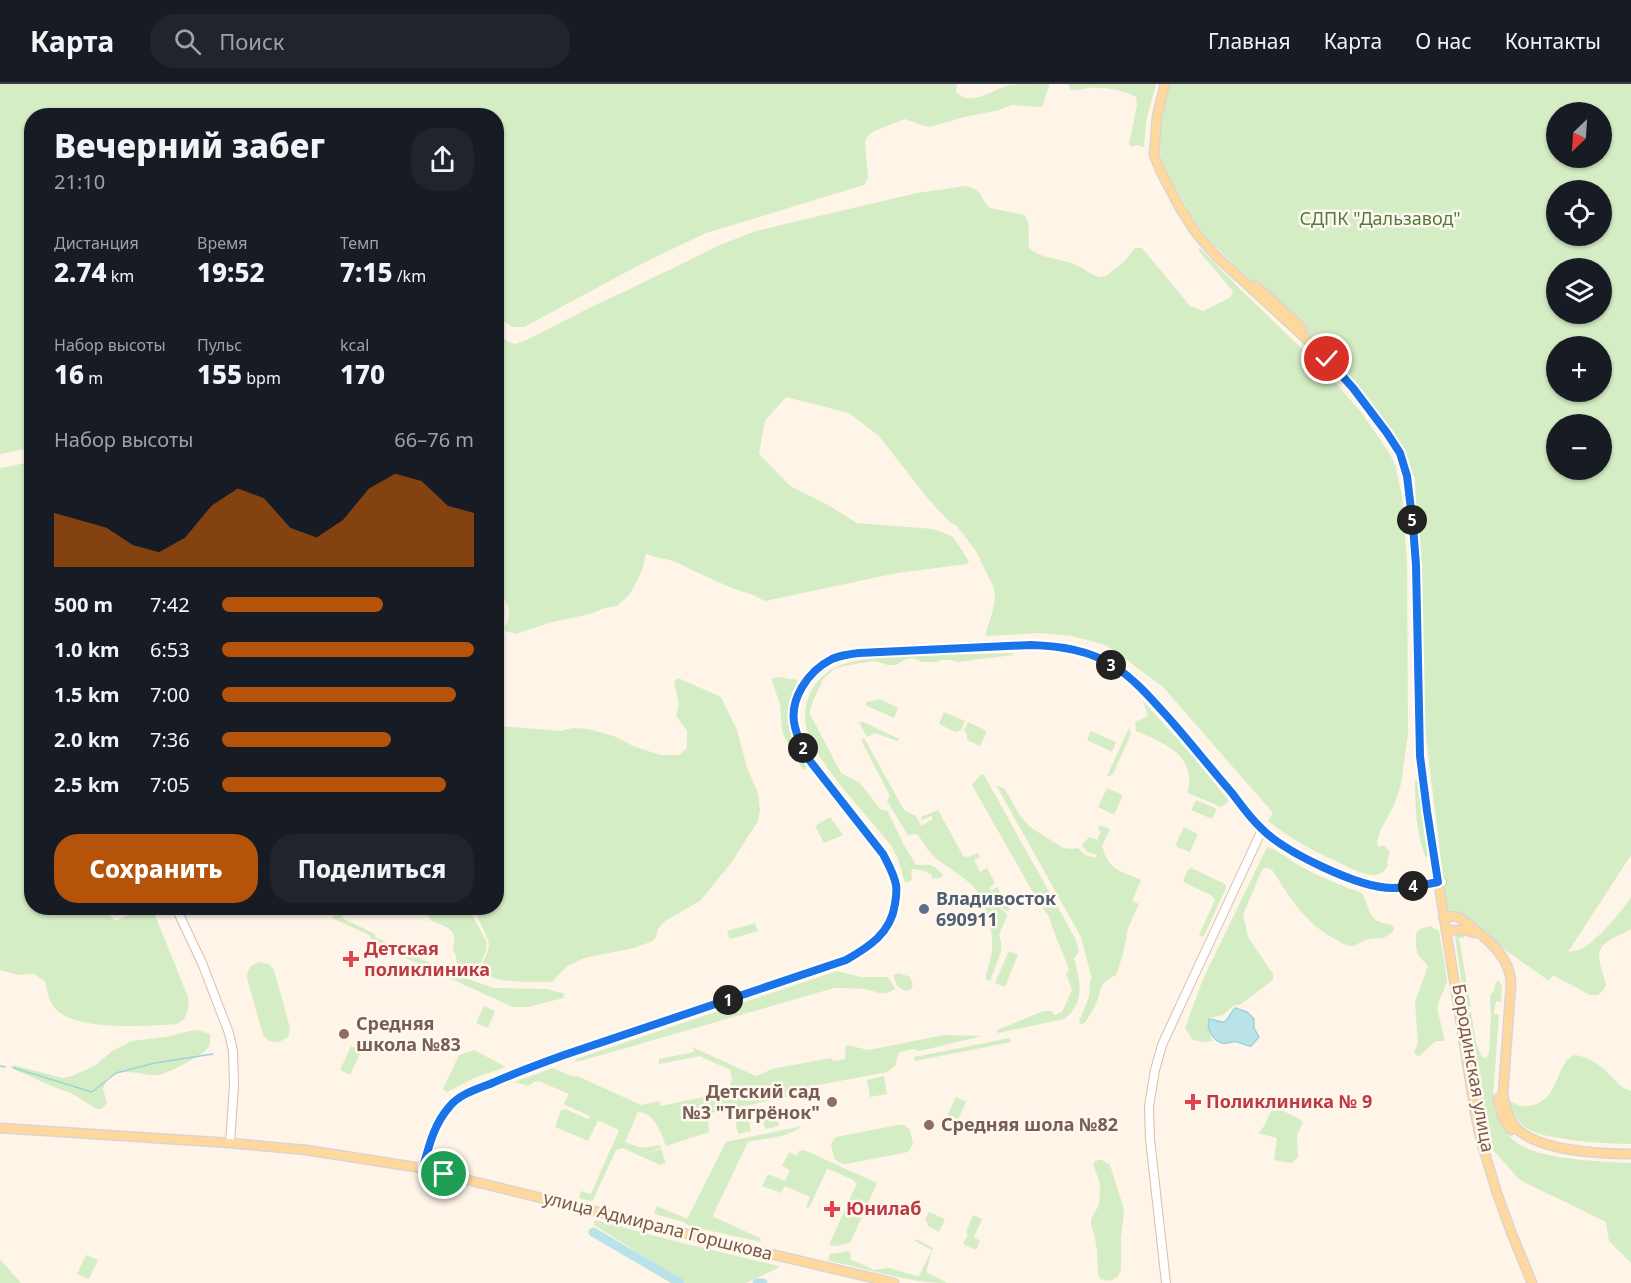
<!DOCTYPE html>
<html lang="ru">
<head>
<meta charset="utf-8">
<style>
	:root { --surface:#171b24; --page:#20242c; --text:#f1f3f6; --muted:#9ea1a6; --line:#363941; --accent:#b45309 }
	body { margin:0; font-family:"Noto Sans",sans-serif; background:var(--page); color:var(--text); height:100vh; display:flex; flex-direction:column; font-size:22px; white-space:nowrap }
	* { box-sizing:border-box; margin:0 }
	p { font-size:20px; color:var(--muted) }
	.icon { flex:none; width:33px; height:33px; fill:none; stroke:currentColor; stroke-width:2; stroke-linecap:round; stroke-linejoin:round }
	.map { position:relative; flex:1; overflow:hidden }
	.side { position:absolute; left:24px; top:24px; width:480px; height:807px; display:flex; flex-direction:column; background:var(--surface); border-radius:24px; box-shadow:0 2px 4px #0004 }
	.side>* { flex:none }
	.needle { width:39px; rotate:205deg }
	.controls { position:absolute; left:1546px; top:18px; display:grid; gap:12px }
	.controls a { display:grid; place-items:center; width:66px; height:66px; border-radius:50%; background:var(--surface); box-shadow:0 2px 4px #0004; font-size:30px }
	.pin { position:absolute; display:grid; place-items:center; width:51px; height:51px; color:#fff; margin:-26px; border:3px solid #fff; border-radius:50%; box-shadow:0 2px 6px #0007 }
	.km { position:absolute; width:30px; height:30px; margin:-15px; border-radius:50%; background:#222; color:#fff; font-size:16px; line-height:30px; text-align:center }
	.round { display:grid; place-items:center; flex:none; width:63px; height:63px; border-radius:24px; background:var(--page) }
	.overview { display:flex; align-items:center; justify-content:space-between; height:102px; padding:0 30px }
	h1 { font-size:33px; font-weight:800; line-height:45px }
	.figures { display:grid; grid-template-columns:repeat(3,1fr); gap:9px; height:102px; padding:6px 30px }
	.figures div { display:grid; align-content:center }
	.figures b { font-size:26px; font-weight:800 }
	.figures small { font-size:16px; font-weight:400 }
	.figures p { font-size:16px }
	.chart { height:168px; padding:12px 30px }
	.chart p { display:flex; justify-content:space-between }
	.chart svg { width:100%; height:108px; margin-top:6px; fill:var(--accent); opacity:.7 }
	.button { display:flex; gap:12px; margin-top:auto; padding:12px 30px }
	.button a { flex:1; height:69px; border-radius:24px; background:var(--accent); color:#fff; font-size:24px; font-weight:800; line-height:69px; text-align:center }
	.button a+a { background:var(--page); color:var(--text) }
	ul { padding:0 30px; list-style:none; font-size:20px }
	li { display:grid; grid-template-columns:96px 72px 1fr; align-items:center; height:45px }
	li i { height:15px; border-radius:8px; background:var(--accent) }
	header { display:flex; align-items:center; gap:36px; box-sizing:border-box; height:84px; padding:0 30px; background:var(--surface); border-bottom:2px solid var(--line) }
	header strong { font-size:28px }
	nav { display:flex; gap:33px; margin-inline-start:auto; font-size:21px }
	.search { width:420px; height:54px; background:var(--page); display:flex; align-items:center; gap:15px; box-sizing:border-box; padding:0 21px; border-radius:24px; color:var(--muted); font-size:22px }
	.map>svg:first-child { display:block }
</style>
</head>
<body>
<header>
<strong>Карта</strong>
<div class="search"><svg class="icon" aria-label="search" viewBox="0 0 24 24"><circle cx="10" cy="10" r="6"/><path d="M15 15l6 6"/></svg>Поиск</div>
<nav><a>Главная</a><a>Карта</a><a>О нас</a><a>Контакты</a></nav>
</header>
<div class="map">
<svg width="1631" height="1199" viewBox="0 0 1631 1199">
	<rect width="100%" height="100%" fill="#fef4e7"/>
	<!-- green -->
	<path fill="#d5edc4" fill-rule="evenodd" d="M0,0h957l-1,8c16,16 36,-3 54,-7 11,-1 26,-1 39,-1v2l-7,21 -30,-2 -13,5 -35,7 -34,10 -9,-2 -16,-6 -31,12 -6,5 -3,5 3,37 -4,7 -158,48 -61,29 -121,65h-12l-15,-11 -1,-200h-464l-1,332 -31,6z
		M1068,0h88l-10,37 -2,26 -8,-2 -5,2 -2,-3 8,-39 -1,-8c-14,-7 -31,-10 -47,-9 -7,1 -12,3 -19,1z
		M1170,0h461v771l-63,97c6,-1 13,-2 18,-6 12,-7 38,-37 45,-49v32c-10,6 -33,13 -32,27 0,9 5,19 7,29l-2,4 -6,6h-8l-37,-20 -4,6 -102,-72 -24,-196 -8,-235 -34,-58 -97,-106 -64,-63 -18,-19 -10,-15 -27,-48 -5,-15 1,-35zM1557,28h45v46h-45zM1557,106h45v46h-45zM1557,184h45v46h-45zM1557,262h45v46h-45zM1557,340h45v46h-45z
		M966,102c19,5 13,13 24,22l34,7c7,6 4,22 5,33 13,11 29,10 45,16 9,4 17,11 26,13l6,-1 19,-15 10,-13h7l48,58 13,5 28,-14 2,-6 -35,-41 2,-2 38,39 88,85 35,40 27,39 7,13 7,32 5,65 1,173 -7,50 -7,21 -14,26 -3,11 1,5 6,-2 6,7 -3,9 1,4c-3,6 -8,10 -15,10 -10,0 -22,-7 -31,-11 -29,-13 -48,-23 -74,-43l5,-8 -110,-126 -47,-35 -11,-7 -33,-9 -33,-3 -50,3 -4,-1 7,-21 3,-14 -1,-12 -18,-37 -20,-26 -5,-2 -22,-23 -50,-64 -30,-23 -63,-16 -21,24 -6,33 31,32 36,18 31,19 76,6 14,5 6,3 16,24 -2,3 -70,9 -132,28c-5,-2 -8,-5 -12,-6 -27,-8 -50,-20 -75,-32 -10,-5 -22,-4 -32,-10l-4,18 -7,14 -6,10 -12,11 -12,2 -15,6 -38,8 -36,12 -11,-3c-1,-9 -1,0 2,-9 5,-12 1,-24 -11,-30l1,-260 10,9 8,3 14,-5 64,-33 35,-16 92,-45 36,-14 161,-38z
		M31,378l1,265 -2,6 2,9v166h73l9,12h4l10,-5 1,-7h23l36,89c1,12 0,21 -11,27 -28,2 -105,8 -123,-17 -6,-7 -7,-18 -9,-26l-11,-7 -15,1 -19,-5v-502z
		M1013,569v2l-56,7 -6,-2h-10l-3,2h-16l-9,-4 -7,1 -10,6h-8l-14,-4 -30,5 -11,4 -10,9 -9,20 -4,11v4l31,59 19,10 21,27h5l2,2 15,31 13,22c15,0 16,-3 27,10l-2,3 -9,1v-4c-5,-3 -13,-6 -19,-6l-2,2 1,9 -7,3 -7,-24 -6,-12c-26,-34 -62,-68 -81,-106 -15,-30 0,-67 33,-77 21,-7 46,-7 68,-8 34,-1 67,-2 101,-3z
		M778,593l20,3c-17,34 -8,56 9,87l-4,3 -19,-34 -2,-7 -2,-25 -9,-25z
		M678,594l43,19 16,33 10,38 11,25 2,17 -2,11 -27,42 -31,38 -35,20 -7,8 -2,8 -3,4 -19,7 -50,10 -17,8 -15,16c-23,-1 -51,3 -71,-10 -1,-10 8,-17 8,-28 -2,-12 -13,-23 -13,-36h20l1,-182 64,5 12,-3 16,1 27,8 17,9 27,9h19l8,-7v-17l-11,-15 3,-12 -5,-22z
		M880,615l18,9 -4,10 -29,-13 2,-3z
		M1143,617l46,51 40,49 -8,6 -33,-14c0,-5 2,-10 1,-14 0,-28 -32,-39 -53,-48l-1,-9 13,-6z
		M944,628l21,9 -4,9 -6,2 -16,-8z
		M863,638l36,17v1l-2,1 -22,-8 -8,4 -8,-15z
		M968,638l19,9 -7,15 -13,-6v-6l-3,-4z
		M1129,644l2,6 -18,40 -3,2h-3z
		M1091,647l25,11 -4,10 -25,-12z
		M864,654l40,72 12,6 5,10 12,-7 -2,-3 -9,4 -1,-3 17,-7 25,46 5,1 10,-4 2,4 -6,3 6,12 7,-4 8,15 -6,5 2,3 6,-4 13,23 -3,1 -5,-3 -9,-13 8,14 6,5v2l-8,19 2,7v10l-11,29 -4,-2v-3l6,-24v-15l-3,-17 -9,-26 -10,-11 -33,-24 -9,-9 -10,-15 -3,-1 -7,1 -21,-34 3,-5 -29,-56z
		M981,690l3,1 92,165 3,12 -5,6c6,23 12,44 -10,61l-66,14 -1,-3 47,-19h8l3,4 7,-3 10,-22 -6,-16 3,-4 -2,-6 -14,-35 -4,-12 -14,-21 -63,-111z
		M1417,696c7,12 9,58 11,75l-2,3c-10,-23 -11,-52 -11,-77z
		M996,701l9,4 15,27 10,11 33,21 9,1 6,-1 7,7 11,3 1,-3 -10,-3 -5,-7 7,-8 8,3 4,-8 -3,-3 1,-4 11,4 -8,17c7,25 17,24 39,34l-9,21 7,3 -11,24 -5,26 -7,21c-17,9 -13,10 -19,26 -3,8 -8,15 -12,22l-5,1 -1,-3 10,-24 1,-17 2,-1 -11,-42z
		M1107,704l16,7 -9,20 -16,-8z
		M1196,716l21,9 -5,10 -21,-9z
		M830,733l13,18 -19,8 -9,-17z
		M1184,743l14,7 -8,18 -15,-6z
		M1267,763c12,4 22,13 33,19 20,11 41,20 62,27 8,15 6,30 28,31l4,4v2c-12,11 -11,7 -25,9 -6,1 -11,6 -17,7 -5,0 -9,-2 -13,-5 -33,-16 -47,-40 -66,-70l-4,-3h-5l-3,4 -18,43 5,22 25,37v6l-32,24 -8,2 -10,9 -14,3 -2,5 5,18 -9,1 -10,-2 -8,-12 18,-49z
		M1191,784l34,16 1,4 -22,48 -2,1 -3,-2 16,-35 -4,-5 -26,-12 -2,-3 5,-10z
		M338,824h8l-4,10 33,16v3l78,37 41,14 53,1 18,5 -2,4 -35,9h-15l-138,-63 -6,-9 -37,-17z
		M409,824h57l5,4 16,31 -1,8 -5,12 -9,7 -15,-5 -1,-9 -3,-6c5,-23 -4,-21 -23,-30v-3z
		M755,839l3,8 -28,8 -3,-8z
		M1430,842l9,5 8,48c-1,10 -8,19 -10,29l8,33h-9l-17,15h-2l-3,-4 4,-9 -3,-41 13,-36 -10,-11 -2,-9v-12l4,-5z
		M1457,850h5l3,4h-6l12,69h-4l-2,-2 -10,-68z
		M1009,867l9,4 -13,32 -10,-4z
		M260,878l9,2 5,6 16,58 -2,9 -9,5 -10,-1 -6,-6 -16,-57c0,-9 5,-15 13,-16z
		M837,887l23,6h28l7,12c-14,9 -19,1 -32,0 -9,-1 -19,-1 -29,-1l-257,74 -2,-2 1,-1z
		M899,889l11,4 3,7 -2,5 -5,2 -9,-5 -4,-11z
		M1499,896l3,7 -1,15 -5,-1 -2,13 5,1 -6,81c6,46 31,56 73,62 22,3 43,4 65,5v100l-22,-22 -3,-19 -82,-40 -5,-3 -25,-28 -5,-11 -7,-28 -17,-97 2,-3h4l5,31 6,14 4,1 3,-4 2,-39 -1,-20 4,-5 2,-8z
		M484,922l11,5 -7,17 -12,-5z
		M198,946l12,4c0,4 1,10 -2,14 -6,8 -41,26 -50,27 -21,1 -30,-9 -51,3l-4,11 4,14 -5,6h-5l-26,-16 -17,-6 -43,-19 2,-3 50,13 9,-2 24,-11 15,-13 21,-11 34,-4 24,-6z
		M944,951l38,1 -62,15 -6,-2 -15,3 -4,14 -8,6 -101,19v6l-79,17 2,18 -43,14c-5,-13 -11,-33 -28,-34l-13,30 17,6 18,-3 1,3 -20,6 20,-5 5,14 -6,2 -37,-17 -7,2 -23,50 -2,1 -12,-3 2,-7 10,3 28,-64 -19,-9h-2l-10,20 -33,-14 6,-17 4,-1 23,10 2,-3 -25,-11 -1,-2 5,-9 -30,-13 -5,1 -6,4 -14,-4 39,-14 18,8h6l64,29 18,-4 2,5 67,-14 4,-13 -2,-9 -30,-14 -41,8v-5l35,-7v-2l-2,-3 64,29 16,-7 59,-11 2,3 12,-2 1,-14 23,5z
		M1010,954l1,4 -96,19 -1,-4z
		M351,962l10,5 -11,24 -10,-5z
		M474,966l32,17 -32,11 -27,14 -4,-3 16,-34z
		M1575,971c10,1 22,8 30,15 9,8 14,18 26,21v53c-22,0 -87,-4 -103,-15 -10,-7 -16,-16 -19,-27l1,-1c7,4 10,6 18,5 33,-3 27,-46 47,-51z
		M884,992l3,18 -17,3 -3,-17z
		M956,1013l10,5 -11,24 -10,-5z
		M775,1022l4,20 -14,3 -4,-20z
		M1275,1023l24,12 4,3 -6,13 1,22 -6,6 -18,-3 3,-22 -19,-5c10,-8 9,-20 17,-26z
		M747,1027l4,20 -13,3 -4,-20z
		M898,1041h6l6,5 3,14 -5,8 -62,12 -6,-1 -6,-5 -3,-14 5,-7z
		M802,1042c-13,12 -38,12 -54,16l-35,73 1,2 46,21 1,4 -72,-16 -5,-4 -30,-8 3,-8 30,13 39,-77z
		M804,1066l73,33 -27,60 -15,3 -6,-1 27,-60 -1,-4 -26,-12h-2l-17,37 -3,2 -1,-1 4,-10 -25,-11 -4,7 -19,-7 6,-12 17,7 5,-11 -8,-4 7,-14 8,4 2,-5z
		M1098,1076h4l8,5 13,41 1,8 -3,24v32l-3,6 -8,5 -10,-2 -2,-5 -1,-24 -3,-17 -3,-8v-6l8,-14 1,-19 -1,-6 -6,-15 2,-4z
		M929,1128l16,7 -6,13 -11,-6 -1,-4 -2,-2z
		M973,1131l9,4 -8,18 6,4 -4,9 -13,-6 5,-10 -2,-2z
		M595,1136l83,22 101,24 -3,3 -30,14h-60l-92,-58z
		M916,1155l17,9 -7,24 21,11c-38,0 -79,-14 -117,-22l-2,-2 2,-5 19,-3 2,2 -1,6 24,11 15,-2 28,8h2l13,-26 -17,-9z
		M86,1171l12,5 -9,19 -12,-5z
		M0,1175l21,24h-21z"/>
	<!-- water -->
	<path fill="#bae3e9" stroke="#9fd3db" stroke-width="1.5" d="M1235,924l12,4 7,7v9l5,9 -8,9c-6,0 -8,-3 -14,-4 -5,-1 -10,2 -15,1 -10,-3 -16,-15 -13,-24 4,0 10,3 14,3 6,-1 7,-10 12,-14z"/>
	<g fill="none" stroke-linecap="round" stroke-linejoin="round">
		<!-- stream -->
		<path stroke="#9fd3db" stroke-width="1.5" d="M0,982l5,1
			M14,984l78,24 24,-19 39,-10 58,-9"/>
		<!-- river -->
		<path stroke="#bae3e9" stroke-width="9" d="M593,1148l87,51
			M757,1199h6"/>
		<!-- secondary casing -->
		<g stroke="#d7beab" stroke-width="10">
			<path id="secondary" d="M176,824l26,55 27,70 4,18 1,34 -4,58
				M423,1085l8,-32 8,-16 14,-18 17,-11 94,-37 282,-95c23,-13 44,-28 49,-56 1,-6 2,-13 1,-19 -2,-11 -8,-21 -13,-31l-73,-93c-6,-11 -12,-21 -15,-34 -7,-27 13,-56 37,-68 9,-4 18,-5 27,-6l172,-8c29,1 58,5 83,21 23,15 41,37 59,57 20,23 39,46 59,70 9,12 18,24 29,35 22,24 98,59 131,60 16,0 34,-3 50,-6
				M1166,1199l-16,-144 -1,-33 6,-36 7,-25 18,-39 82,-176"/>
		</g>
		<!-- primary casing -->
		<g stroke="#dcd4d0" stroke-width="11">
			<path id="primary" d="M1165,0l-8,32 -3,39 7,17 19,36 16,25 21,24 83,76 34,33 25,30 28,37 13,20 3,9 4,14 4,33 5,56 4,191 3,29 52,327 6,29 16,52 14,39 21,51
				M1256,202l46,42
				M1443,833c5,-1 10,-1 15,0 6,3 11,8 16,12 18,14 37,31 37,55l-8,110c2,11 4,22 11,31 19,26 87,29 117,29
				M1446,848c11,-3 17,-3 28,1
				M1498,1014l5,20 8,12
				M0,1044l230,15 76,7 109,17 301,74 178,42"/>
		</g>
		<!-- secondary -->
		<use href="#secondary" stroke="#fff" stroke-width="8"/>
		<!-- primary -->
		<use href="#primary" stroke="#ffd89d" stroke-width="8"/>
	</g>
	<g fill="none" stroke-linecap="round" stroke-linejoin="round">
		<!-- route casing -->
		<g stroke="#fff" stroke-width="12">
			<path id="route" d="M444,1090l-21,-6c6,-23 11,-44 27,-62 10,-12 27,-17 40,-22 25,-11 49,-20 74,-29l282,-95c23,-13 45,-27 49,-56 1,-6 2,-13 1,-19 -2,-11 -8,-21 -13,-31l-73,-93c-6,-11 -12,-21 -15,-34 -7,-27 13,-56 37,-68 9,-4 18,-5 27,-6l172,-8c29,1 58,5 83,21 23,15 41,37 59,57 20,23 39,47 59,70 9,12 18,25 29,35 23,24 98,60 131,60 15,0 31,-3 46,-6l-11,-71 -7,-55 -4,-191 -3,-39 -6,-50 -7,-23 -13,-20 -34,-45 -26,-29"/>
		</g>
		<!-- route -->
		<use href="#route" stroke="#1a73e8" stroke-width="8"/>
	</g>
	<!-- markers -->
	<circle fill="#5c6f8a" stroke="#fff8ef" stroke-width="2" cx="924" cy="825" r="6"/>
	<g fill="#e0444e" stroke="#fff8ef" stroke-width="2">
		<path d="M348 866h6v6h6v6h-6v6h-6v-6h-6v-6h6z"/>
		<path d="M1190 1009h6v6h6v6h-6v6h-6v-6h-6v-6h6z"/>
		<path d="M829 1116h6v6h6v6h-6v6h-6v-6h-6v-6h6z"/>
	</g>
	<g fill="#8d6e63" stroke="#fff8ef" stroke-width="2">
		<circle cx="344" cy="950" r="6"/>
		<circle cx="832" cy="1018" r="6"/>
		<circle cx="929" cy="1041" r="6"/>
	</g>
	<g text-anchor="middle" stroke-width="5" stroke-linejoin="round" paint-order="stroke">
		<!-- park labels -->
		<g font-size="18" fill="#517a3d" stroke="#fff8ef">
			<text x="1380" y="141">СДПК "Дальзавод"</text>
		</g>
		<!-- service labels -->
		<g font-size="18" font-weight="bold" fill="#4e5e75" stroke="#fff8ef" text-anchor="start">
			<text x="936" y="821">Владивосток<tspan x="936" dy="21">690911</tspan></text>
		</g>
		<!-- health labels -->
		<g font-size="18" font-weight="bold" fill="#be3a42" stroke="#fff8ef" text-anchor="start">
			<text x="364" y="871">Детская<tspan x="364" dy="21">поликлиника</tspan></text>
			<text x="1206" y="1024">Поликлиника № 9</text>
			<text x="846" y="1131">Юнилаб</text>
		</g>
		<!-- education labels -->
		<g font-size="18" font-weight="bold" fill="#785e54" stroke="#fff8ef" text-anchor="start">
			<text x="356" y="946">Средняя<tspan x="356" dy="21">школа №83</tspan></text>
			<text x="820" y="1014" text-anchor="end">Детский сад<tspan x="820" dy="21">№3 "Тигрёнок"</tspan></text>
			<text x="941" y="1047">Средняя шола №82</text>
		</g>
		<!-- street labels -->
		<g font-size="18" fill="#7a5949" stroke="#fff8ef">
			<text transform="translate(1473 984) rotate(80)" y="6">Бородинская улица</text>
			<text transform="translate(658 1142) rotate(14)" y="6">улица Адмирала Горшкова</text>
		</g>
	</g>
</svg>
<div class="controls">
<a><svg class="needle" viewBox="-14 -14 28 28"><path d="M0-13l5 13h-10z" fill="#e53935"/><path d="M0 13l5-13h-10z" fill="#9ea1a6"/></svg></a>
<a><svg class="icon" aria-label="locate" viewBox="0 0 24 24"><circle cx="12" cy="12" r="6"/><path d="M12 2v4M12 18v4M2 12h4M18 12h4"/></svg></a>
<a><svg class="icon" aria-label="layers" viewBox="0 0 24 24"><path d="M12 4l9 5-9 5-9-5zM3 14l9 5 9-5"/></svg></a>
<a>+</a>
<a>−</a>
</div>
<div class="pin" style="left:444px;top:1090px;background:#1e9e55"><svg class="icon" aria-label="arrive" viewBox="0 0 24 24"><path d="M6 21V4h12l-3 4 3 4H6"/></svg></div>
<div class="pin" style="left:1327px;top:275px;background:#d93025"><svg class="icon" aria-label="check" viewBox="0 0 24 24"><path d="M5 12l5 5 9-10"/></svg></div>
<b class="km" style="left:728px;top:916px">1</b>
<b class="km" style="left:803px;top:664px">2</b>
<b class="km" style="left:1111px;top:581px">3</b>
<b class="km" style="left:1413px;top:802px">4</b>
<b class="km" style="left:1412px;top:436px">5</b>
<section class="side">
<div class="overview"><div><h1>Вечерний забег</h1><p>21:10</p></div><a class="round"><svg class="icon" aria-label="share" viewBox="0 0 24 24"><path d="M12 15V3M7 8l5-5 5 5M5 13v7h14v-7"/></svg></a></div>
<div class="figures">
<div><p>Дистанция</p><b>2.74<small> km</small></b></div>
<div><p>Время</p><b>19:52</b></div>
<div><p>Темп</p><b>7:15<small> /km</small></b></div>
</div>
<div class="figures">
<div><p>Набор высоты</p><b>16<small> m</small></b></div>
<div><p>Пульс</p><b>155<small> bpm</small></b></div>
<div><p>kcal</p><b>170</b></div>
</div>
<div class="chart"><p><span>Набор высоты</span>66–76 m</p>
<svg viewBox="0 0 160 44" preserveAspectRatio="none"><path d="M0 44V22L10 25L20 28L30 35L40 38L50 32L60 19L70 12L80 16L90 28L100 32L110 25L120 12L130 6L140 9L150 19L160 22V44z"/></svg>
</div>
<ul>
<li><b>500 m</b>7:42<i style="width:64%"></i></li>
<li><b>1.0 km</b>6:53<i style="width:100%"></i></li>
<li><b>1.5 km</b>7:00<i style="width:93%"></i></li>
<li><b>2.0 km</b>7:36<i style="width:67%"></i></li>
<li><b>2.5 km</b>7:05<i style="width:89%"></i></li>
</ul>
<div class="button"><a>Сохранить</a><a>Поделиться</a></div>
</section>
</div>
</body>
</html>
